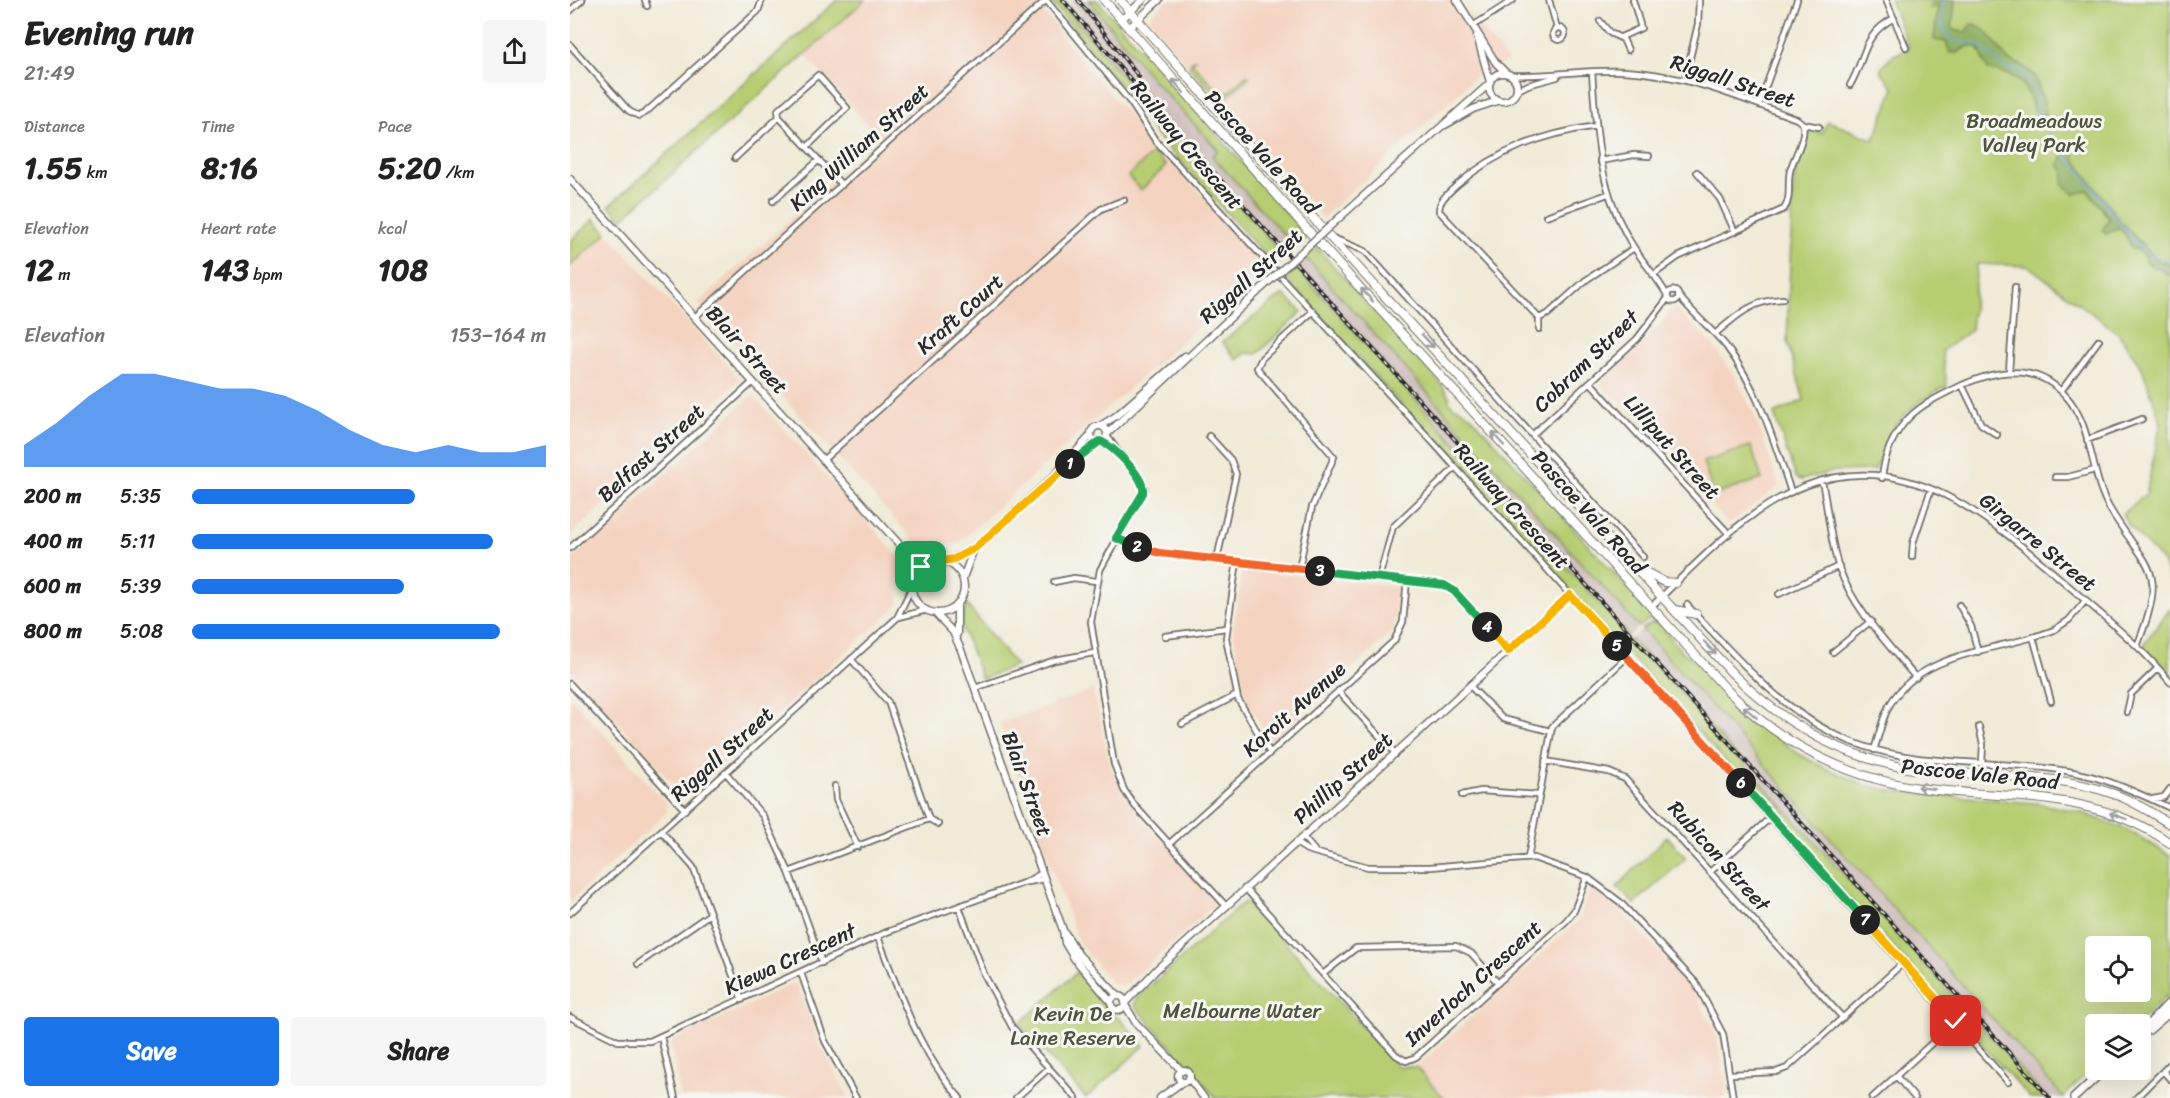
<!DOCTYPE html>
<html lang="en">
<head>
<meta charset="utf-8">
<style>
	:root { --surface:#fff; --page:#f6f6f6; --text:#222; --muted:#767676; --accent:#1a73e8 }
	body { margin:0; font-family:Sriracha,sans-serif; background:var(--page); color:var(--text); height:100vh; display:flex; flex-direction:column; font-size:22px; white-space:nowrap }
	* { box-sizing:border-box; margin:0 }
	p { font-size:20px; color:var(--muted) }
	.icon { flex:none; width:33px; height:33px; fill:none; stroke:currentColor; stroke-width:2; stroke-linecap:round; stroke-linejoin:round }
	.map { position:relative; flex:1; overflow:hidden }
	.details { display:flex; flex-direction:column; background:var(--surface); width:570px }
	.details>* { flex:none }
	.controls { position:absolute; left:1515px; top:936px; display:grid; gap:12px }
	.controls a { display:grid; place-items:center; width:66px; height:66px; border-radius:6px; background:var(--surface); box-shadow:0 6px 24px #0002; font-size:30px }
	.pin { position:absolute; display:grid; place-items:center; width:51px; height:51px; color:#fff; margin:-26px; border-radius:12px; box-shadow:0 3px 9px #0006 }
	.km { position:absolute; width:30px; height:30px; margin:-15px; border-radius:50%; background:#222; color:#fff; font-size:16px; line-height:30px; text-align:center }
	.round { display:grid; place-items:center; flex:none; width:63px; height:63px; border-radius:6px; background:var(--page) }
	.summary { display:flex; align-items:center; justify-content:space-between; height:102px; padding:0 24px }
	h1 { font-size:33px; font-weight:700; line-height:45px }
	.metrics { display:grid; grid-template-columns:repeat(3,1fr); gap:9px; height:102px; padding:6px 24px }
	.metrics div { display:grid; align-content:center }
	.metrics b { font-size:30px; font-weight:700 }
	.metrics small { font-size:16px; font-weight:400 }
	.metrics p { font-size:16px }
	.chart { height:168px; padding:12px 24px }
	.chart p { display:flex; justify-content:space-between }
	.chart svg { width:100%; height:108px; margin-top:6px; fill:var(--accent); opacity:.7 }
	.primary-button { display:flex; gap:12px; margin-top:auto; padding:12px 24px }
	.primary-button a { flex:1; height:69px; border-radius:6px; background:var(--accent); color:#fff; font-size:24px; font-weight:700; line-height:69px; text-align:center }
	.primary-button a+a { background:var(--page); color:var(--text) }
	ul { padding:0 24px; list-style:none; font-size:20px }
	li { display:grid; grid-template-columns:96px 72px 1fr; align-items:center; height:45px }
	li i { height:15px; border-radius:8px; background:var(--accent) }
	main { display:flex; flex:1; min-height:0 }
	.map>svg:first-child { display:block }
</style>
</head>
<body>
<main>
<section class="details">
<div class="summary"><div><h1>Evening run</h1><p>21:49</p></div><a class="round"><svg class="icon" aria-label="share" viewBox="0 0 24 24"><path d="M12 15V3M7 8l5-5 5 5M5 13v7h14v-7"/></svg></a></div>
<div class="metrics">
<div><p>Distance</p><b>1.55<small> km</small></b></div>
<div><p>Time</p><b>8:16</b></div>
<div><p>Pace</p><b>5:20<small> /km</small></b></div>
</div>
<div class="metrics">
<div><p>Elevation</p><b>12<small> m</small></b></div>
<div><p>Heart rate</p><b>143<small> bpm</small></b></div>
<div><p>kcal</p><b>108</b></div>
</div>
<div class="chart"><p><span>Elevation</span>153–164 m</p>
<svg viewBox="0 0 160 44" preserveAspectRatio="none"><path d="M0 44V35L10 26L20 15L30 6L40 6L50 9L60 12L70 12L80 15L90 21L100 29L110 35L120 38L130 35L140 38L150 38L160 35V44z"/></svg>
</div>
<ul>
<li><b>200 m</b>5:35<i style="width:63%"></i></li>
<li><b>400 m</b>5:11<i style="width:85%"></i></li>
<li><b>600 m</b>5:39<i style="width:60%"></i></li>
<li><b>800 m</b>5:08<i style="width:87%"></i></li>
</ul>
<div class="primary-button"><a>Save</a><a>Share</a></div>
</section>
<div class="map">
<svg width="1600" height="1098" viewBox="0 0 1600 1098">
	<rect width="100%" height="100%" fill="#f6f6f2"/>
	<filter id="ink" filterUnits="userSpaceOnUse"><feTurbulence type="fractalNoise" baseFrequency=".0167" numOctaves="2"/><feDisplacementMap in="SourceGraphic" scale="12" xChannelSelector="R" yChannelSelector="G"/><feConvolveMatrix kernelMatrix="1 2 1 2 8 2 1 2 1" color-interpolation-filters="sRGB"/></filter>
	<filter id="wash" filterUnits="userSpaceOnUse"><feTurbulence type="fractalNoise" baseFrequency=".008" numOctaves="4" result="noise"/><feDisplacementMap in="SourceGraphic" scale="24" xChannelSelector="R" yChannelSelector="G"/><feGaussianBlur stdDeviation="1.35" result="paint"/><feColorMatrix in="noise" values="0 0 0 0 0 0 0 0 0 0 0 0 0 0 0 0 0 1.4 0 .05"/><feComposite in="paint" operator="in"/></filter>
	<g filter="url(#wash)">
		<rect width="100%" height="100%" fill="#f1ebd8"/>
		<!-- built -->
		<path fill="#f4d3c0" d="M295,0h170l39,52 41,48 151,165 -310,280 -39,-1 -219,-241 182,-165 -76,-84z
			M597,0h290l51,61 -31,15 -154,142 -116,-128 -59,-72z
			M37,233l133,146 -170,157v-270z
			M1105,308l38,37 23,33 20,40 23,68 -48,36h-4l-125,-137v-4l25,-22z
			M180,397l5,1 145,160 2,8 -5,16 2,17 -2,7 -210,189h-4l-113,-126v-108z
			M675,570l152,16 2,4 -5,38 -4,6 -116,106h-4l-24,-40 -13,-69 9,-59z
			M523,690l18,77 11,25 18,25 76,80 -2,9 -89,79 -12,-1 -34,-40 -79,-221z
			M0,697l96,106 1,9 -97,90z
			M1023,889l17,12 80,84 25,45 11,52v16h-282l-28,-31 163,-147 10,-29z
			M224,983l4,2 21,57 30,56h-167l-12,-54 2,-3z"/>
		<!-- industrial -->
		<path fill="#d0c0bc" d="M489,0h7l14,17 1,-1 -11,-16h19l64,80 65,70 -5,6 83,92 -10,9 -169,-187z
			M734,256l335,371 -9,9 -336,-371z
			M1072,629l91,103 331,366h-18l-323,-357 -92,-102z"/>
		<!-- green -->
		<path fill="#b6cd71" stroke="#707c4e" stroke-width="1.5" fill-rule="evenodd" d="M267,0h28l-243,219 -13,-13z
			M480,0h9l58,70 169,187 -11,9 -119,-131 -17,-27z
			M519,0h8l211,237 -12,11 -84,-92 6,-6 -65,-70z
			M1320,0h280v580l-7,-18 -33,-35 -8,-13 24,-20 15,-72 -19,-54 -24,-35 -90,-67 -51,-2 -6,66 -29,21 5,35c-44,21 -56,39 -72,84l-39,1 -35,9 -5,-2 -22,-64 30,-14 -17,-59 6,-155 3,-17 15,-40 11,4 6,-12 46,19 20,-52 -14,-18 12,-14 17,-8z
			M626,59l-4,4 28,29 3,-2 4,3 20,-18 2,2 -21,19 -9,2 -30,-31 2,-5z
			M584,152l12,14 -25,24 -13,-14z
			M24,219l13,14 -37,33v-25z
			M745,246l127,139 8,13 -2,2 7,8 3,-1 13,9 184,202 -3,2h-4l-9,7 -335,-371z
			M724,265l334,370 -8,10 -337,-370z
			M713,294l19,18 -45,42 -11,-1 -9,7 -15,-18z
			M1181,446l11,33 -48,16 -11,-33z
			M397,605l49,61 -34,13 -22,-56z
			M1600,609v67l-25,-27v-7z
			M1087,620l24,31 14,10 54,56 50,37 26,14 44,18 24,5 144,12 43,9 46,17 44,26v138l-33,31h-41l-1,41 -32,32 -421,-468zM1526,946h44v46h-44z
			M1061,639l415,459h-16l-408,-451z
			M1097,836l19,22 -52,46 -17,-17z
			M674,902l5,1 149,163 18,1 28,31h-228l-82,-93 1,-5z
			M507,972l27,30 4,11 11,5 25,28 -58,52 -67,-74z"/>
		<!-- forest -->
		<path fill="#90b063" stroke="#5e6e47" stroke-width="1.5" d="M1361,0h24l-3,29 13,4 8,-10 15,10 20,27 14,5 13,11 11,32 -2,9 -11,-7c-5,-28 -18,-36 -45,-40l-10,-23 -10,-1 -11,7h-7l-4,-11 -12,-2 4,-35 -7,3z
			M1498,146l5,2 2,12 45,61 39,41h11v13l-25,-13v-6l-8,-7h-5l-5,-12 -8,-10 -13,7 -4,-3 7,-12c-1,-3 -17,-23 -21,-29l-13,4 -12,-9 1,-12 -5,-9z"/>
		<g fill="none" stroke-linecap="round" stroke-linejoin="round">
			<!-- stream -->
			<path stroke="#7cabe6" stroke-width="1.5" d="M1374,0l-3,24 10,16 27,5 26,22 17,4 15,23 1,19 21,35 26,27 51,68 14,12 21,7"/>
		</g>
	</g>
	<g filter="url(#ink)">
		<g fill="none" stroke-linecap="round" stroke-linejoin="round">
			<!-- minor casing -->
			<g stroke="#706e68" stroke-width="8">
				<path id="minor" d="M75,0l2,6
					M476,0l85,103 24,37 274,298 579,644
					M979,0l8,28
					M1316,0l20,47
					M0,11l12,-11
					M1030,21l10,12 13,6 5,11
					M903,26l40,-26
					M983 34a6 6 0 1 1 12 0a6 6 0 1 1-12 0Z
					M1051,37l20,-9 -8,-28
					M0,45l59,66 10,5 6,-3 113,-102 4,-11
					M1022,72c4,56 6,111 34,162 11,22 29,40 41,61
					M940,75c38,2 76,-6 114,-4 61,3 116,27 173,48l6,5 16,3
					M1115,79l13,-55 1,-24
					M1280,85c17,-29 11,-49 44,-67
					M946,91l12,-6 29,-8
					M1189,105l38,-105
					M209,117l-1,-7 40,-35 29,33 -40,39
					M209,117l63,68
					M1026,126c-53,8 -99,24 -139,59 -8,8 -18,14 -18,26l100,107 9,-4 38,-34 48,-32
					M165,158l44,-41
					M1030,161l34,-6 15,1
					M1127,172l23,27 15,33
					M203,201l46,-41
					M976,216l62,-22
					M763,238l32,13 278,306
					M1083,275l25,-18 106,-48c8,-11 3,-26 6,-38 4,-15 16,-32 13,-47
					M1097.5 296a5.5 5.5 0 1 1 11 0a5.5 5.5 0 1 1-11 0Z
					M1109,296c14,18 32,32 47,50 33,44 48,95 65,146
					M125,317l351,-317
					M969,318v11
					M1145,334c22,-19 38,-34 68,-35
					M1439,371l6,-84
					M1020,382l139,152
					M1392,385l19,39 16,11
					M1491,391l38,-51
					M962,435l105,-96 31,-41
					M537,436l38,52 -45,82 -9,52 23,142 10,26 11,16 91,100
					M639,436l22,24 5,14 -19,85
					M1517,440l55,-21
					M529,441l13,8
					M253,460l278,-251 23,-9
					M1485,477h13l27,-7
					M1312,478c2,-20 9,-39 22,-55 13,-16 30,-24 48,-33 37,-19 81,-30 113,5 29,31 24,79 45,114 36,61 60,56 27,137
					M1252,481c6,29 8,60 17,87 15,42 50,77 77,110
					M546,538l40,14 288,33 9,6 55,60
					M0,548l183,-166
					M1342,557l1,-14 18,-54
					M667,561l-11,77 12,61 32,54
					M729,568l13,-61 22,-50 -77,-89 5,-10 51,-47
					M809,578l14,-51 62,-59
					M484,582l20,-4 22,3
					M1209,594l60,-28
					M1117,605c46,48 87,99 147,129 73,37 155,23 233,37 37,6 69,21 103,37
					M1389,605l12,21 7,26
					M1081,607c46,-44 93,-97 154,-121 106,-41 192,38 266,102 34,30 70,58 99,94
					M329,617l28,-7
					M595,636l61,-8
					M1463,637l18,64
					M1263,652l38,-31
					M281,659l37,43 41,117 9,5
					M0,684l115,126
					M900,686l33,33 47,12
					M405,688l80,-28 39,-7
					M768,691l57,62
					M1557,712l4,-18 27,-26
					M612,724l55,-29
					M1409,727l4,17 -1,19
					M1304,750c5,-14 8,-31 15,-44 33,-57 111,-54 165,-76l15,-10 17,-20
					M975,761l64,11 16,7 218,239
					M156,773l37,43 26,56 33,91
					M265,786l1,14 22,47
					M892,795l19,-4 57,4
					M1583,799l11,-2 6,-8
					M91,831l32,36 49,133
					M733,837l11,13
					M726,843l11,7 61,17h63l103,-9 53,19 33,25 76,81 27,51 10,64
					M599,844l225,-203 9,-19 4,-42
					M958,858l24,-131 75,-70
					M219,872l140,-53
					M1140,872l61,-55
					M458,882l16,-3
					M675,888l151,167 10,6 10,-4 150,-136 8,-10 13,-34
					M389,907l25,67 28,53 64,71
					M0,913l327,-295 15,-31
					M308,937c21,56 41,115 82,161
					M68,964l72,-50
					M231,973l24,68 31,57
					M753,974l33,-26 100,-2 15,7 27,30
					M0,1017l48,24h32l237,-109 139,-50 16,-9
					M91,1037l14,61
					M1593,1071l7,8
					M1161,1074l45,-2 11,-4 116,-105
					M1326,1076l19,22
					M446,1098l33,-30
					M1302,1098l84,-77
					M1566,1098l34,-34"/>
			</g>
			<!-- tertiary casing -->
			<g stroke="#706e68" stroke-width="9">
				<path id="tertiary" d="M887,0l39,63 11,11
					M551,20l22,-20
					M559,28l30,-28
					M907,36l13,46
					M919 87a14 14 0 1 1 28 0a14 14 0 1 1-28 0Z
					M875,125l28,-16 24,-8
					M0,179l329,365 11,20 3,18
					M769,218l150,-134
					M530,426l16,-10 69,-60
					M521 434a8 8 0 1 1 16 0a8 8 0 1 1-16 0Z
					M537,434l158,-149
					M501,464l27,-23
					M336,550l12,7 14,3
					M342 587a26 26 0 1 1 52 0a26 26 0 1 1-52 0Z
					M375,562l30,-14 80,-73 36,-40
					M393,578l10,-27
					M365,613l18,19 8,18 102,280 2,13 9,15 37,44
					M387,634v-29
					M495,933l14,22 39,41
					M541 1003a7 7 0 1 1 14 0a7 7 0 1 1-14 0Z
					M555,1003l32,-34 413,-374
					M555,1005l11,18 46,48
					M608 1076a6 6 0 1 1 12 0a6 6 0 1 1-12 0Z
					M619,1078l15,20
					M590,1098l22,-16"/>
			</g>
			<!-- secondary casing -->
			<g stroke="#706e68" stroke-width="10">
				<path id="secondary" d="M1579,1030l21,-18
					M1570,1033l30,-31
					M1504,1098l30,-28"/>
			</g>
			<!-- primary casing -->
			<g stroke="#706e68" stroke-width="10">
				<path id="primary" d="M534,0l217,245 406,445c53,53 117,87 192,98 88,12 173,1 251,55
					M550,0l210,237 403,437c49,48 105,82 174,94 69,11 139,2 207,26 20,7 38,19 56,30
					M1070,569l24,13 12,1
					M1105,610l21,4"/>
			</g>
			<!-- minor -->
			<use href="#minor" stroke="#fff" stroke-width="4.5"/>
			<!-- tertiary -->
			<use href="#tertiary" stroke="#fff" stroke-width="6"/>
			<!-- secondary -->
			<use href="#secondary" stroke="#fff" stroke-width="7"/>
			<!-- primary -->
			<use href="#primary" stroke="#fff" stroke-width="8"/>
			<!-- rail casing -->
			<g stroke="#2b2b2b" stroke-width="4">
				<path id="rail" d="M493,0l87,102 900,996
					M508,0l61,77"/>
			</g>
			<!-- rail -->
			<use href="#rail" stroke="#f6f6f2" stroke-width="1.5" stroke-dasharray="4.5" stroke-linecap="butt"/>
			<!-- tertiary-bridge casing -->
			<g stroke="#706e68" stroke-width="9" stroke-linecap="butt">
				<path id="tertiary-bridge" d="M695,285l74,-67"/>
			</g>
			<!-- tertiary-bridge -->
			<use href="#tertiary-bridge" stroke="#fff" stroke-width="6"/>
		</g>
		<!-- one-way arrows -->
		<defs><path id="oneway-shaft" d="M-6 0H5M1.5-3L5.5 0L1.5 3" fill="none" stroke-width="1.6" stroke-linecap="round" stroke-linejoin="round" transform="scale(1.5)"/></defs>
		<g stroke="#a0a0a0">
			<use href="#oneway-shaft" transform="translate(608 86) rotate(-131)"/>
			<use href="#oneway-shaft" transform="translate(797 295) rotate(-133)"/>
			<use href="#oneway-shaft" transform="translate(858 341) rotate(47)"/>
			<use href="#oneway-shaft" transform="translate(928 439) rotate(-132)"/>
			<use href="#oneway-shaft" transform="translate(1140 648) rotate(48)"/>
			<use href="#oneway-shaft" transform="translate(1180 712) rotate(-139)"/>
			<use href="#oneway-shaft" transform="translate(1356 788) rotate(-173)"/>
			<use href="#oneway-shaft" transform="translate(1548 816) rotate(-160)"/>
		</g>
	</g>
	<g fill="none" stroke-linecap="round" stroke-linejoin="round" filter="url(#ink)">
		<!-- split-1 casing -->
		<g stroke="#fff" stroke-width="12">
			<path id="split-1" d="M351,567l8,-4 25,-4 21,-11 95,-84"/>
		</g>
		<!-- split-2 casing -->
		<g stroke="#fff" stroke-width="12">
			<path id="split-2" d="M500,464l30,-23c13,5 46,37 43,52l-27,45 21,9"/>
		</g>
		<!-- split-3 casing -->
		<g stroke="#fff" stroke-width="12">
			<path id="split-3" d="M567,547l23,6 160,18"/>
		</g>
		<!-- split-4 casing -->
		<g stroke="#fff" stroke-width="12">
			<path id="split-4" d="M750,571l124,14 10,6 33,36"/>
		</g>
		<!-- split-5 casing -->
		<g stroke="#fff" stroke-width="12">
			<path id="split-5" d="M917,627l21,24 62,-56 47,51"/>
		</g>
		<!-- split-6 casing -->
		<g stroke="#fff" stroke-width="12">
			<path id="split-6" d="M1047,646l124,137"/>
		</g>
		<!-- split-7 casing -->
		<g stroke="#fff" stroke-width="12">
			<path id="split-7" d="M1171,783l124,137"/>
		</g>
		<!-- split-8 casing -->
		<g stroke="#fff" stroke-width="12">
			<path id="split-8" d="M1295,920l91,101"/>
		</g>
		<!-- split-1 -->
		<use href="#split-1" stroke="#f5b400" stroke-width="8"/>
		<!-- split-2 -->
		<use href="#split-2" stroke="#22a559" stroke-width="8"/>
		<!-- split-3 -->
		<use href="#split-3" stroke="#f0652b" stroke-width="8"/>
		<!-- split-4 -->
		<use href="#split-4" stroke="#22a559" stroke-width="8"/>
		<!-- split-5 -->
		<use href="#split-5" stroke="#f5b400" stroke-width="8"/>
		<!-- split-6 -->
		<use href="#split-6" stroke="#f0652b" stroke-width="8"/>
		<!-- split-7 -->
		<use href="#split-7" stroke="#22a559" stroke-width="8"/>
		<!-- split-8 -->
		<use href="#split-8" stroke="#f5b400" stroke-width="8"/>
	</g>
	<g text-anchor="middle" stroke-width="6" stroke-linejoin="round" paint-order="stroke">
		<!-- street labels -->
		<g font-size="21" fill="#2b2b2b" stroke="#f6f6f2">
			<text transform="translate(1163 81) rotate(18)" y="7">Riggall Street</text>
			<text transform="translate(617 145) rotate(50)" y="7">Railway Crescent</text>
			<text transform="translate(289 147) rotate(-42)" y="7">King William Street</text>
			<text transform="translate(692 152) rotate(48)" y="7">Pascoe Vale Road</text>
			<text transform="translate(681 276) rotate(-42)" y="7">Riggall Street</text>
			<text transform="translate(390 314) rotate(-42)" y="7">Kraft Court</text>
			<text transform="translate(177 350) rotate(48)" y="7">Blair Street</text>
			<text transform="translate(1016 361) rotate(-44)" y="7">Cobram Street</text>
			<text transform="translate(1102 447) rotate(48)" y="7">Lilliput Street</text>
			<text transform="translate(81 453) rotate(-42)" y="7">Belfast Street</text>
			<text transform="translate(942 506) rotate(48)" y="7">Railway Crescent</text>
			<text transform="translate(1019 512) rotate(48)" y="7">Pascoe Vale Road</text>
			<text transform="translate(1468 542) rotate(39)" y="7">Girgarre Street</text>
			<text transform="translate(724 709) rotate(-42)" y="7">Koroit Avenue</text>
			<text transform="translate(152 754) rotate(-42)" y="7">Riggall Street</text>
			<text transform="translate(1410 774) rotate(6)" y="7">Pascoe Vale Road</text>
			<text transform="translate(773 778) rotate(-42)" y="7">Phillip Street</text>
			<text transform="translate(457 784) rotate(70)" y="7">Blair Street</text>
			<text transform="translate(1149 856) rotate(48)" y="7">Rubicon Street</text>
			<text transform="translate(220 959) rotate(-25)" y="7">Kiewa Crescent</text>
			<text transform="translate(903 983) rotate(-42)" y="7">Inverloch Crescent</text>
		</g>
		<!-- park labels -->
		<g font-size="21" fill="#4e543c" stroke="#f6f6f2">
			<text x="1464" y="128">Broadmeadows<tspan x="1464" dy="24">Valley Park</tspan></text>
			<text x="672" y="1018">Melbourne Water</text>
			<text x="503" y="1021">Kevin De<tspan x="503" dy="24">Laine Reserve</tspan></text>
		</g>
	</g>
</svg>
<div class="controls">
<a><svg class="icon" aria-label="locate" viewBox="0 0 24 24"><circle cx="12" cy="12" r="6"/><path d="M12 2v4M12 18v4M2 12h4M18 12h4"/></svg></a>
<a><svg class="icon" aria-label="layers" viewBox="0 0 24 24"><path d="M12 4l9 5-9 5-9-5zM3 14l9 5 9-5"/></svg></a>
</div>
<div class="pin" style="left:351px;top:567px;background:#1e9e55"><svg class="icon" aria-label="arrive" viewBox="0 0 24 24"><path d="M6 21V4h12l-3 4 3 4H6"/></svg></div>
<div class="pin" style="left:1386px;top:1021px;background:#d93025"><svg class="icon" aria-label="check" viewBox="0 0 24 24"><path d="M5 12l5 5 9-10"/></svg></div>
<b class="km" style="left:500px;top:464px">1</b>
<b class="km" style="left:567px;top:547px">2</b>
<b class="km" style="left:750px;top:571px">3</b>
<b class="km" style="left:917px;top:627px">4</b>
<b class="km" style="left:1047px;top:646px">5</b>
<b class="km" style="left:1171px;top:783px">6</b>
<b class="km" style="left:1295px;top:920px">7</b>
</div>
</main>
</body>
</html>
